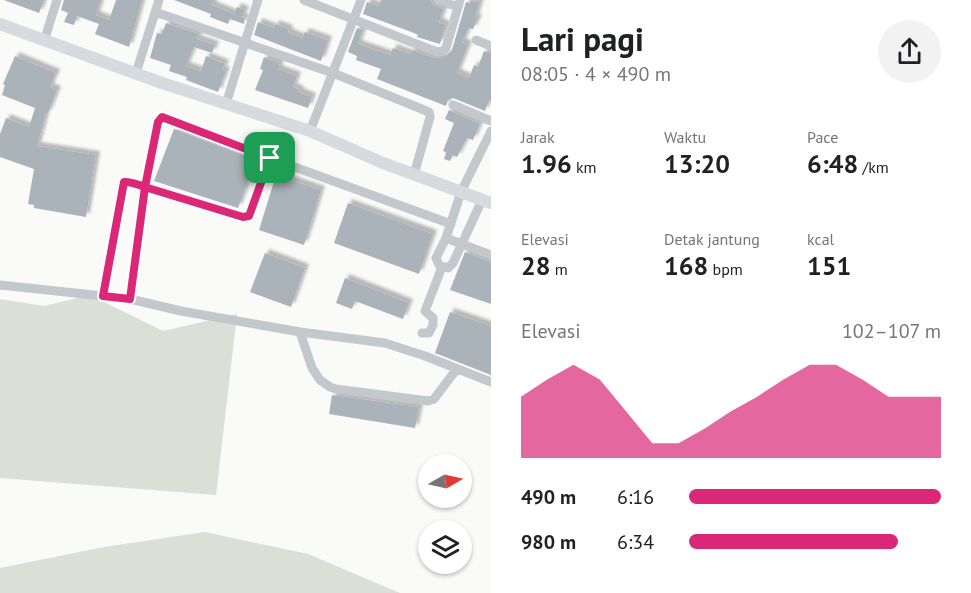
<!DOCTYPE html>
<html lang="id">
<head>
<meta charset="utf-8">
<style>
	:root { --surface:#fff; --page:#f2f2f2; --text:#202124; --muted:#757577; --accent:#db2777 }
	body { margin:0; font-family:"PT Sans",sans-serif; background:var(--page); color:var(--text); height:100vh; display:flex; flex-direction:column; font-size:22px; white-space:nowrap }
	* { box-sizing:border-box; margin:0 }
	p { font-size:20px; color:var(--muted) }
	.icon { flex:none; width:33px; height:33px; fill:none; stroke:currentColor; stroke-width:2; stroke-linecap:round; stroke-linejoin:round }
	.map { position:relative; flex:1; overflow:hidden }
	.sheet { display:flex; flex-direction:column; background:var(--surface); width:480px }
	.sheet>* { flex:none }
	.needle { width:39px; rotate:81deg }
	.fabs { position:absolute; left:418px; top:454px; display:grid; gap:12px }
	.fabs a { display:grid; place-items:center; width:54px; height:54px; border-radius:50%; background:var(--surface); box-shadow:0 2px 4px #0004; font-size:30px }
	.pin { position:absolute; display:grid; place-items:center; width:51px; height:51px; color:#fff; margin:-26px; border-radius:12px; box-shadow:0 3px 9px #0006 }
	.round { display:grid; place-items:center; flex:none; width:63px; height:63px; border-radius:32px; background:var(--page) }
	.overview { display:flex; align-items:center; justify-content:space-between; height:102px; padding:0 30px }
	h1 { font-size:33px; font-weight:700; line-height:45px }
	.metrics { display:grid; grid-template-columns:repeat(3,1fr); gap:9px; height:102px; padding:6px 30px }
	.metrics div { display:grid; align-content:center }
	.metrics b { font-size:26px; font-weight:700 }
	.metrics small { font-size:16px; font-weight:400 }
	.metrics p { font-size:16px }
	.chart { height:168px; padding:12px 30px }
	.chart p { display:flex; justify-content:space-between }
	.chart svg { width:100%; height:108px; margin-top:6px; fill:var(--accent); opacity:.7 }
	ul { padding:0 30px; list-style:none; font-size:20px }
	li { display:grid; grid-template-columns:96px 72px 1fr; align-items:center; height:45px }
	li i { height:15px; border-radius:8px; background:var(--accent) }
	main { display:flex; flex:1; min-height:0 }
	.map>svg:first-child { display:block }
</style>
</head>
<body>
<main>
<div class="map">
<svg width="491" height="593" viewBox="0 0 491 593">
	<defs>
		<filter id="shadow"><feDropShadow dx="4" dy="-4" stdDeviation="1.5" flood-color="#0004"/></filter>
	</defs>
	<rect width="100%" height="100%" fill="#fafaf8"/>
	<!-- green -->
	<path fill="#dadfd7" d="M90,295l73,36 74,-17 -21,181 -216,-17v-179l44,7z
		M205,532l103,22 92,39h-400v-25l104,-21z"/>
	<!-- building -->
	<path fill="#aab3b9" filter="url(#shadow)" d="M4,0h40l-5,13z
		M64,0h37l-5,15 13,5 7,-20h26l-13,47 -34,-13 4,-10 -22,-8 -3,9 -10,-3 4,-9 -7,-3z
		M174,0h40l-2,5 22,9 3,-7 8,3 -3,7 3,1 -1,6 -14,-5 -2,5 -18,-7 1,-3z
		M381,0h50l2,5 11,4 -5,13 7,3 -6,19 -23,-7 1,-2 -4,-2 -51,-19 4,-12 11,4z
		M471,0l9,2 -5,16h3l-5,11 -4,-1 -7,14 6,3 -11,28 12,5 5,-13 4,2 6,-16 7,2v48l-2,-1 -4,11 -32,-13 -5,2 -2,6 -69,-27 4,-10 -25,-9 1,-4 -9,-4 9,-24 6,2 -5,14 32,11 3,-7 17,6 2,-4 23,8 10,-1 7,-7 14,-48 4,1z
		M258,22l16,6 1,-4 14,5 -1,3 14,6 3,-6 23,8 -7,21 -67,-26z
		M166,23l33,11 -2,5 18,6 -3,8 -18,-6 -8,19 15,5 5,-15 19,8 -3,6 4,1 -8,21 -32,-12 1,-3 -18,-6 2,-6 -21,-7 7,-25 5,1z
		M15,56l41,17 -6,14 7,3 -9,23h-2l-9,33 59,9 -10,62 -52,-9v-3l-6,-1 6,-35 -34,-12v-23l6,-16 23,9 6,-19 -33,-13 3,-10 -2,-1z
		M264,57l16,6 -2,6 19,7 -4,11 7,3 -1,2 13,5 -4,11 -53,-18 8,-20 -3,-1z
		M449,110l31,14 -7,16 -6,-2 -10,19 -4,-2 -3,6 -6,-2 2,-7 -3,-1 11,-28 -9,-4z
		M174,129l82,31 -18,48 -84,-27z
		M276,175l45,15 -17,55 -45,-15z
		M348,203l85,31 -14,40 -85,-31z
		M465,252l26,10v42l-41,-14z
		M265,253l40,15 -14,39 -41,-15z
		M345,278l64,25 -6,16 -48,-18 -3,8 -16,-6z
		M450,312l41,14v49l-56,-22z
		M332,395l87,12 -4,21 -86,-14z"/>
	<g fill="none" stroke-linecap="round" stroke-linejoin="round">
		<!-- minor -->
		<path stroke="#c3c8cc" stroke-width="9" d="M304,0l133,52 6,-1 3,-3 14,-48
			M438,0l20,7
			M155,12l178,61 96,39 1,5 -16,58
			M476,40l15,6
			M44,41l13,-41
			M136,73l23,-73
			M226,104l32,-104
			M453,105l38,16
			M162,117l108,41 -21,58 -6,1 -98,-30 13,-65z
			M310,131l51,-131
			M270,158l181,66
			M482,200l-29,63 -5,5 -9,-3 -3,-7 10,-20 15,-46 30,-61
			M446,238l45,17
			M0,285l103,11 19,-111 6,-3 17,5 -15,112
			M103,296l27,3 51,12 119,21 85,11 40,13 66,26
			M300,332l12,36 8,12 10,7 6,2 92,12 6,-2 22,-29
			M422,333h7l4,-8v-7l-8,-7 17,-44"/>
		<!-- major -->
		<path stroke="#d6dbdf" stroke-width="12" d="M0,24l162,59 148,48 73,32 108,40"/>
	</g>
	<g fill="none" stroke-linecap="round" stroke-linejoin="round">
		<!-- route casing -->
		<g stroke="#fff" stroke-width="12">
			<path id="route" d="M270,158l-21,58 -6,1 -95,-29c-8,-2 -16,-7 -24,-6l-21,114 27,3 15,-112 13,-65 4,-5 108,41"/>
		</g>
		<!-- route -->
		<use href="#route" stroke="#db2777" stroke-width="8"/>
	</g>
</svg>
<div class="fabs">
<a><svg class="needle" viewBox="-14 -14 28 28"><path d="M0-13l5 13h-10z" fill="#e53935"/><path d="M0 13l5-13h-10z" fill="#757577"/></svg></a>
<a><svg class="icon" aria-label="layers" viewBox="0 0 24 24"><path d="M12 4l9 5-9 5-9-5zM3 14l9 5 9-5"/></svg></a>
</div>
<div class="pin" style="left:270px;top:158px;background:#1e9e55"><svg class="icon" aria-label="arrive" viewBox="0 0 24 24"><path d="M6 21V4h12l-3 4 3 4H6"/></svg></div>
</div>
<section class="sheet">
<div class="overview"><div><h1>Lari pagi</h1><p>08:05 · 4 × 490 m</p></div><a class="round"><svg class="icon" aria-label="share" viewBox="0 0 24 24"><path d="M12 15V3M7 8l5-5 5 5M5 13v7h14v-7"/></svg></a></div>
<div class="metrics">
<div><p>Jarak</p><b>1.96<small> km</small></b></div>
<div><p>Waktu</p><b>13:20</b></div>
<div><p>Pace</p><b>6:48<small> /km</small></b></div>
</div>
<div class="metrics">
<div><p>Elevasi</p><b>28<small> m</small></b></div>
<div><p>Detak jantung</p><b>168<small> bpm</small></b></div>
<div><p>kcal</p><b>151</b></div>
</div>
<div class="chart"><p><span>Elevasi</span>102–107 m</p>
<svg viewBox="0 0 160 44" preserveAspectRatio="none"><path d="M0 44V19L10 12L20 6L30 12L40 25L50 38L60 38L70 32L80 25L90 19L100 12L110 6L120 6L130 12L140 19L150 19L160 19V44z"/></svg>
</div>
<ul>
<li><b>490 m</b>6:16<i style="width:100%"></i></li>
<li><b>980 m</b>6:34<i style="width:83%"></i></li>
</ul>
</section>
</main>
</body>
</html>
